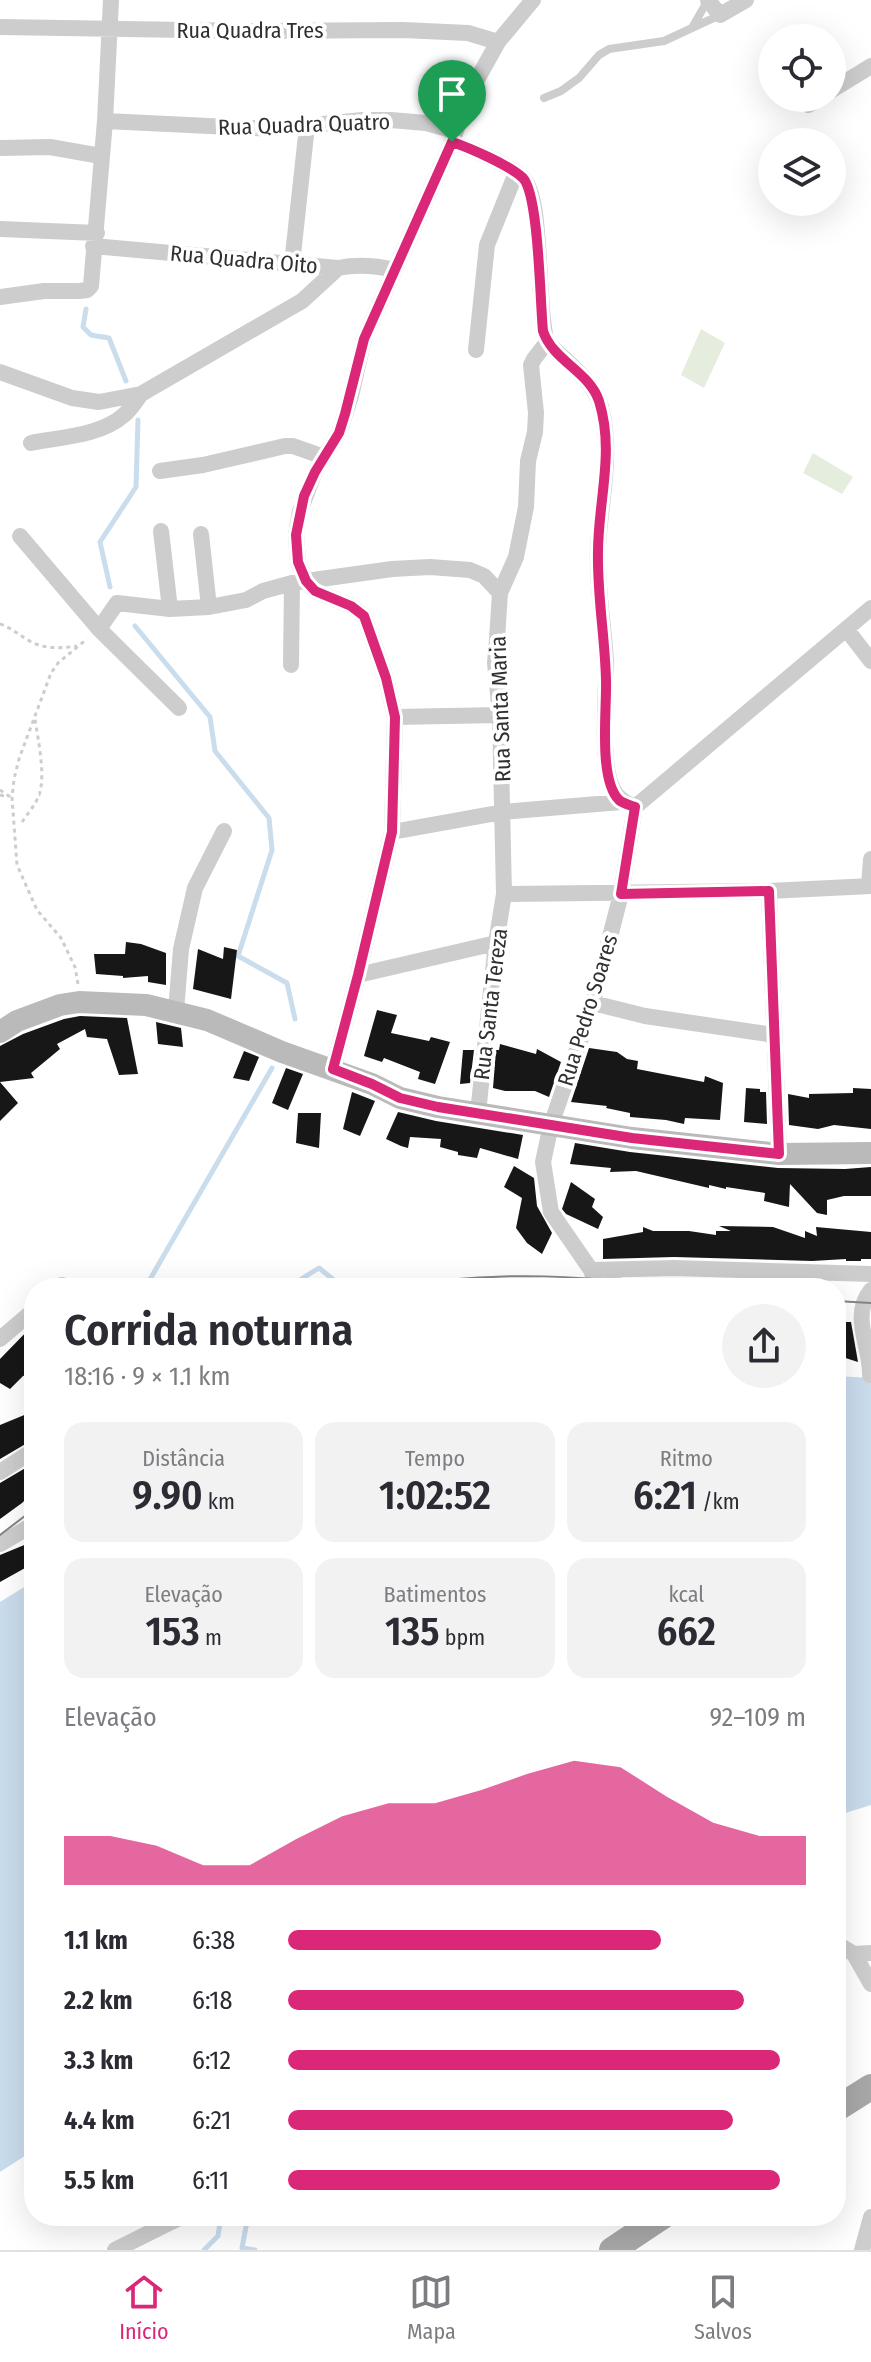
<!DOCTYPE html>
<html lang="pt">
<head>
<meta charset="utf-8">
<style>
	:root { --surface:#fff; --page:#f2f2f3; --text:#2b2b33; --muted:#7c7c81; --line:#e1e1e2; --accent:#db2777 }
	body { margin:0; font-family:"Fira Sans Condensed",sans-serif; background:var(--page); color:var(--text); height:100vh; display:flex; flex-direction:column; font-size:30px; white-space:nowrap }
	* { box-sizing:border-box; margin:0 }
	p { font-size:26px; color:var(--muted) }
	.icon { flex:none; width:44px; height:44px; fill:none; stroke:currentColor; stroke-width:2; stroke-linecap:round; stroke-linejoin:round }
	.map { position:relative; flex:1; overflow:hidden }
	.drawer { position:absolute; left:24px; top:1278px; width:822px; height:948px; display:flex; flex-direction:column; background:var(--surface); border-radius:32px; box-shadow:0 8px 32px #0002 }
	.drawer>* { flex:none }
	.buttons { position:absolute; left:758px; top:24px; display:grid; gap:16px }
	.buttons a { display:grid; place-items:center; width:88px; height:88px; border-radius:50%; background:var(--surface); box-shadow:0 8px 32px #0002; font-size:40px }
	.pin { position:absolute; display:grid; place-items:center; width:68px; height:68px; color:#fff; margin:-82px -34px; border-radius:50% 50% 50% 0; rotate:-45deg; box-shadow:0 0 8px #0007 }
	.pin .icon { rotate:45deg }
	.round { display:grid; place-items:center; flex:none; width:84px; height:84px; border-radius:42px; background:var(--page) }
	.summary { display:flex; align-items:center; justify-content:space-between; height:136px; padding:0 40px }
	h1 { font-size:44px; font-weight:600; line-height:60px }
	.metrics { display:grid; grid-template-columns:repeat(3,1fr); gap:12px; height:136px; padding:8px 40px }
	.metrics div { display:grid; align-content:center; border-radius:20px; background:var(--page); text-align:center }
	.metrics b { font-size:40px; font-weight:600 }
	.metrics small { font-size:22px; font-weight:400 }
	.metrics p { font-size:22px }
	.chart { height:224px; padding:16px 40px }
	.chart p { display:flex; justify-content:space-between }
	.chart svg { width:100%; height:144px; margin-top:8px; fill:var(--accent); opacity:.7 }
	ul { padding:0 40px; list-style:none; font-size:26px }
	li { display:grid; grid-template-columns:128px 96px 1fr; align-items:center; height:60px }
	li i { height:20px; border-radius:10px; background:var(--accent) }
	.tabs { display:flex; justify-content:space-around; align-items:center; height:112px; border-top:2px solid var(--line); background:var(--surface); font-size:22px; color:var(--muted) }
	.tabs a { display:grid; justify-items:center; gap:4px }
	.tabs .current { color:var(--accent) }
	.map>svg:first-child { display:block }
</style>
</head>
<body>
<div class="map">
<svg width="871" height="2250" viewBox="0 0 871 2250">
	<rect width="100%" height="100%" fill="#fff"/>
	<!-- green -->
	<path fill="#e5edde" d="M701,329l24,14 -21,45 -23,-13z
		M813,453l40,24 -11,17 -39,-21z"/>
	<!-- water -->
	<path fill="#cadded" d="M836,1376l35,2v427l-35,11z
		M34,1581v569l-34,22v-570z"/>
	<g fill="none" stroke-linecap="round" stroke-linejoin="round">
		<!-- stream -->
		<path stroke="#cadded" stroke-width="5" d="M86,309l-3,18 8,8 18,3 17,43
			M110,587l-10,-45 36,-55 2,-67
			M135,626l75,91 5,34 54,67 3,32 -34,106 49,27 8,36
			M145,1288l127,-220
			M287,1288l32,-20 25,20
			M248,2216l-6,32 13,2
			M204,2250l14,-14 3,-20"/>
	</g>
	<!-- building -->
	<path fill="#171717" d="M126,942l15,2 25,9v32l-18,-3v-6l-25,2v-2l-27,-2 -2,-20h31z
		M224,947l13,3 -6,49 -38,-10 5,-40 25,10z
		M377,1010l20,5 -6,18 38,8 2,-4 19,5 -15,42 -17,-5 2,-7 -36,-14 -2,4 -18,-6z
		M80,1016l47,2 11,56 -19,1 -12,-36 -20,-2 -2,-8 -28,15 3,5 -29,24 3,5 -34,4 18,21 -18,18v-75l23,-12 41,-15z
		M156,1022l25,6 2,19 -25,-3z
		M500,1044l36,10 1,-5 24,13 -12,35 -14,-6h-30l-12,-3 3,-38h3z
		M589,1048l28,4 10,7 11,2 -1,8 67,13 1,-6 18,7 -3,37 -35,-2 -1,6 -18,-4 -36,-3v-4l-24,-5 1,-2 -36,-4z
		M463,1050h11l-4,33 -10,1z
		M244,1051l15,6 -10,24 -16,-3z
		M286,1068l17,6 -15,36 -16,-7z
		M746,1088l14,1v3h6l1,32 -23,-2z
		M853,1088l18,1v40l-37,-4 -16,4 -29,-4 -1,-31 21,4v-4l44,-1z
		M352,1092l23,9 -15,35 -17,-7z
		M398,1112l38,9 87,14 -5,24 -38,-11 -3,10 -19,-3v-3l-18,-5 1,-8 -31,-2 -2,11 -7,-2 -15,-7z
		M298,1113h23l-2,35 -23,-5z
		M575,1143l55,9 148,16 67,1 26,-2v29h-27l-17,4v15l-10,-2 -27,-29 -1,23 -25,-6 1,-8 -39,-6v2l-17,-4v3l-73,-17 -26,1 1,-4 -41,-4z
		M514,1166l20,12 3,28 15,27 -10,21 -15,-11 -11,-15 6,-30 -18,-11z
		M571,1182l24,17 -3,8 11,10 -5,12 -32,-15 -4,-5z
		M719,1226l54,1 32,11v-7l12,5 -1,-9 55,5v27h-10v2h-15v-2l-34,2 -138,-4 -71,2v-20l40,-7v-5l10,4h36l27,4v-4h15z
		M836,1322h15l7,40 -22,-7z
		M34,1324v49l-11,3 -13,13 -10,-6v-24z
		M34,1411v28l-34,20v-34z
		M34,1463v28l-12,12 -22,16v-36z
		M34,1541v22l-34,19v-27z"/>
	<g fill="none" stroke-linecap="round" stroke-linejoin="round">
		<!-- path -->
		<path stroke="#cdcdcd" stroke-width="3" stroke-dasharray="4 4" stroke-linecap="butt" d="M0,624c13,4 23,15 36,20 14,5 27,4 41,2
			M0,790l12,8
			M0,795l8,2
			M22,822c6,-9 14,-18 17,-27 7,-20 -1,-55 -4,-76
			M78,984l-3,-17 -14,-29 -24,-28 -20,-45 -5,-67 2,-19 5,-20 32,-86 7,-10 29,-24"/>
		<!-- lane -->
		<path stroke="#cdcdcd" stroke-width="8" d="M693,26l15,-26
			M544,98l17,-7 18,-13 20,-23 10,-6 55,-8 56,-26"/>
		<!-- street -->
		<path stroke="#cdcdcd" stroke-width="16" d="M708,0l12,15 26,-15
			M0,27l249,4 154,-1 65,3 30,9
			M832,90l39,-24
			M808,105l12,-7
			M105,121l168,8 90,-9h28l35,3 29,8
			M452,142c18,6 57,23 71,36 21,21 13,130 24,164l-13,17 -3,6 5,48 -1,19 -7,29 -2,46 -10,50 -16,36 -3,46 -2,24 5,52 4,179 -8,49 -18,170
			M0,148l50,-1 51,9
			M0,229l97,4
			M93,246l245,22c20,-4 36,-3 56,2
			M292,264l15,-138
			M0,297l44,-6h35l8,-1 4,-4 14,-165 6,-121
			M547,342c19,20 46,37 54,65 12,46 0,92 -3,139 -2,39 6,77 8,116 1,34 -5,84 3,116 4,16 11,23 26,29
			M476,350l11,-105 29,-72
			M0,372l72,26 27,4 42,-8
			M31,443c30,-6 69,-7 93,-28 7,-6 12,-14 17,-21l161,-93 36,-33
			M160,471l43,-6 82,-19h8l31,11
			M161,531l9,78
			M201,534l8,73
			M20,536l79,93 80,79
			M871,608l-236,199 -14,87 -28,109 -42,122 -8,37 8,50 40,58 83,-2 197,6
			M99,629l18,-26 53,6 39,-2 37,-7 17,-9 29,-8 100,-14 38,-2 40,3 14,6 16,17
			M847,630l24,31
			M291,665l1,-82
			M395,717l105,-2
			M392,832l111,-20 118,-10
			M869,886l2,-27
			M769,891l10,263
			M504,894l265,-3 102,-5
			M358,975l138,-32
			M593,1003l52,13 129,19
			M176,1011l5,-62 14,-61 29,-57
			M333,1069l25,-94 34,-143 3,-115 -9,-39 -22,-62 -13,-10 -36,-15 -9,-10 -8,-19 -2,-27 4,-24 15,-39 24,-39 12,-37 13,-57 88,-197 17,-48 29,-52 35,-42
			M591,1270l4,12 4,5 17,-3 6,4
			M59,1288l3,-3
			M0,1339l34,-29
			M870,1375c1,-28 -20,-59 1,-85
			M0,1472l34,-22
			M0,1544l34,-20
			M836,1943l18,11 17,-1
			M854,1954l17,30
			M115,2250l68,-34
			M862,2250l9,-33"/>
		<!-- secondary -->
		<path stroke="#bababa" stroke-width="22" d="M0,1032l17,-11 43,-16 19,-3 67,3 61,15 75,32 90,32 28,14 38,9 194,31 147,16 92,-1"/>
		<!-- primary -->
		<path stroke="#a8a8a8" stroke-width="26" d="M836,2109l35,-22
			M612,2250l51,-34"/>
		<!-- tram -->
		<path stroke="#858585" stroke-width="2" d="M390,1288c106,-20 202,-11 308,0
			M836,1301l35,2
			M0,1535l34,-26"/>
	</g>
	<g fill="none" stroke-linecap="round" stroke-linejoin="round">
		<!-- route casing -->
		<g stroke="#fff" stroke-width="16">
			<path id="route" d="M452,142c18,6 57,23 71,36 16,17 17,125 20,153 10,30 46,40 56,70 16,51 -1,100 -1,151 -1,43 7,85 8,128 1,29 -8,99 13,120 5,4 11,5 16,7l-14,87 148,-3 10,263 -147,-16 -194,-31 -38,-9 -28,-14 -39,-15 25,-94 34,-143 3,-115 -9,-39 -22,-62 -13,-10 -36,-15 -9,-10 -8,-19 -2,-27 8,-39 11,-24 24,-39 6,-19 19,-75z"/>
		</g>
		<!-- route -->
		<use href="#route" stroke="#db2777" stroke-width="10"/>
	</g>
	<g text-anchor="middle" stroke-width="8" stroke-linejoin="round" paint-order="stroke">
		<!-- street labels -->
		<g font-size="22" fill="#303030" stroke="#fff">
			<text x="250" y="38">Rua Quadra Tres</text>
			<text transform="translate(304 124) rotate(-2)" y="8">Rua Quadra Quatro</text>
			<text transform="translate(244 259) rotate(5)" y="8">Rua Quadra Oito</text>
			<text transform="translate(500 709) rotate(-92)" y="8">Rua Santa Maria</text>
			<text transform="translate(490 1004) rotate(-83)" y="8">Rua Santa Tereza</text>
			<text transform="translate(587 1010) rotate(-73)" y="8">Rua Pedro Soares</text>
		</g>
	</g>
</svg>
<div class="buttons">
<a><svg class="icon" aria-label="locate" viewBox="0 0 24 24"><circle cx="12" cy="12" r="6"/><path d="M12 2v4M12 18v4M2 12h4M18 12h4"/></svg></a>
<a><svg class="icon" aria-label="layers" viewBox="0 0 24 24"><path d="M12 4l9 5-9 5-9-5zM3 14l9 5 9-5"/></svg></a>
</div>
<div class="pin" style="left:452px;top:142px;background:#1e9e55"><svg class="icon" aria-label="arrive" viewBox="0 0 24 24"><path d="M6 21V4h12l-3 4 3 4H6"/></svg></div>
<section class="drawer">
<div class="summary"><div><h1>Corrida noturna</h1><p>18:16 · 9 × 1.1 km</p></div><a class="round"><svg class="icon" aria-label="share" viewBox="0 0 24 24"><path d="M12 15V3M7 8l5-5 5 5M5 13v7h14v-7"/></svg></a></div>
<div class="metrics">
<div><p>Distância</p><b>9.90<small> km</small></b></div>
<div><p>Tempo</p><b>1:02:52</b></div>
<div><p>Ritmo</p><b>6:21<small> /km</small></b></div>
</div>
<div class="metrics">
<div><p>Elevação</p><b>153<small> m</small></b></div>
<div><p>Batimentos</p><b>135<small> bpm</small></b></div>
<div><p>kcal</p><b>662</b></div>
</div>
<div class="chart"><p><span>Elevação</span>92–109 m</p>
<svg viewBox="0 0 160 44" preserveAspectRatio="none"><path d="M0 44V29L10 29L20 32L30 38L40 38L50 30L60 23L70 19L80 19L90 15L100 10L110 6L120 8L130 17L140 25L150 29L160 29V44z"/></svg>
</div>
<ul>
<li><b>1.1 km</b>6:38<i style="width:72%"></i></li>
<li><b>2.2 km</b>6:18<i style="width:88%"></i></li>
<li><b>3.3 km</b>6:12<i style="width:95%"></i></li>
<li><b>4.4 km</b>6:21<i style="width:86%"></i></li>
<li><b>5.5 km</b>6:11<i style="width:95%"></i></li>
</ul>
</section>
</div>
<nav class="tabs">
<a class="current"><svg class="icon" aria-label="home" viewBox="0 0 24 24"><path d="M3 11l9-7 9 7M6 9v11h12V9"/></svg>Início</a>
<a><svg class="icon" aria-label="map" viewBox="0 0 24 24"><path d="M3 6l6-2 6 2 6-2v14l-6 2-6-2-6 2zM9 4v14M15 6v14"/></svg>Mapa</a>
<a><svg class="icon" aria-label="saved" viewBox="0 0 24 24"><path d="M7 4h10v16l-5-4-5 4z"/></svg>Salvos</a>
</nav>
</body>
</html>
